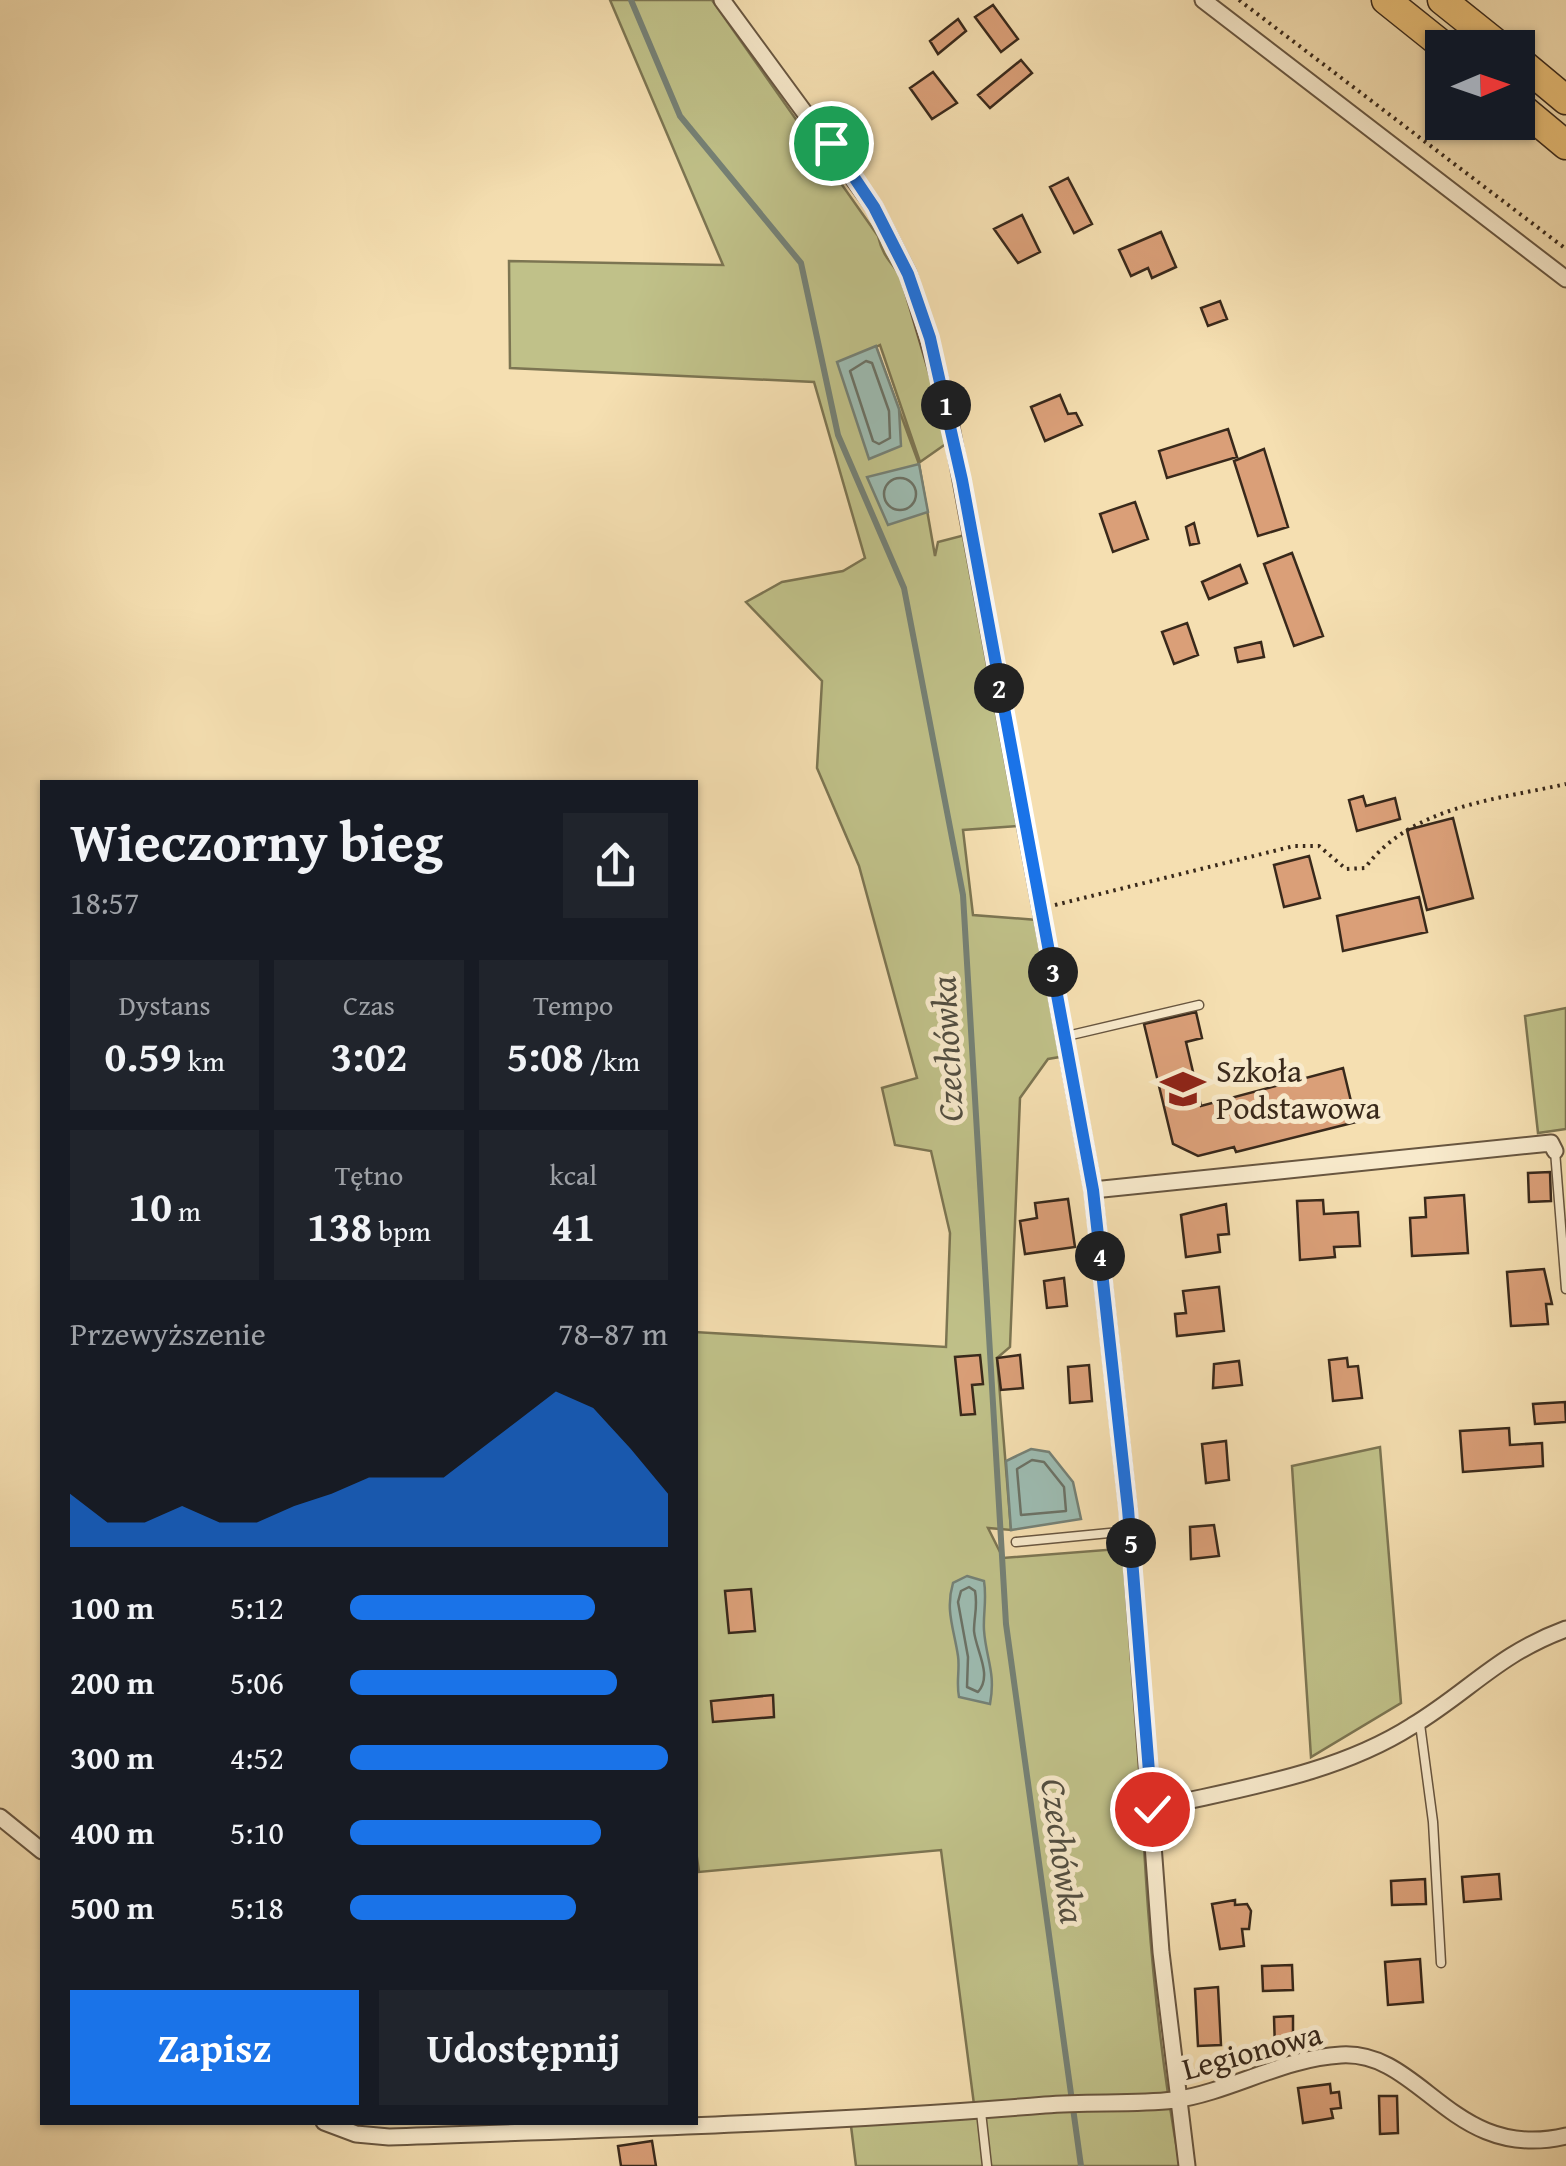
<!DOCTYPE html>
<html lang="pl">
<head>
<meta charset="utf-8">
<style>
	:root { --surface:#171b24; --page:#20242c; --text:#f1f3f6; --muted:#9ea1a6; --accent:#1a73e8 }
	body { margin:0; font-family:"Gentium Book Plus",serif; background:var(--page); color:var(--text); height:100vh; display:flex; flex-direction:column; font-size:38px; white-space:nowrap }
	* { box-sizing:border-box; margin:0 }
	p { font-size:32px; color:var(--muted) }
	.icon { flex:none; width:55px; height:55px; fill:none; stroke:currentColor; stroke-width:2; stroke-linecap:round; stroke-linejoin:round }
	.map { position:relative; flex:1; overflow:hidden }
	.details { position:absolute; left:40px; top:780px; width:658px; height:1345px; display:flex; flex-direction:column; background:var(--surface); border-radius:0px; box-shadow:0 2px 8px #0004 }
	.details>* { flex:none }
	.needle { width:65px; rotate:88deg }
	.tools { position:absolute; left:1425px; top:30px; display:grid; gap:20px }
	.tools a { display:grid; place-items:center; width:110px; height:110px; border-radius:0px; background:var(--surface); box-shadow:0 2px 8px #0004; font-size:50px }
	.pin { position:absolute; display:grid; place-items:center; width:85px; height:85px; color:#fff; margin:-42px; border:5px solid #fff; border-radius:50%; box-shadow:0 2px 10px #0007 }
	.km { position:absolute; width:50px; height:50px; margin:-25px; border-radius:50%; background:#222; color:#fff; font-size:28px; line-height:50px; text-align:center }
	.round { display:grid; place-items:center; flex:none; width:105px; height:105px; border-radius:0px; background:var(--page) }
	.summary { display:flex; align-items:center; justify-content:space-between; height:170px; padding:0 30px }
	h1 { font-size:55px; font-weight:700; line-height:75px }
	.figures { display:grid; grid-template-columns:repeat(3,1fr); gap:15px; height:170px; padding:10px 30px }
	.figures div { display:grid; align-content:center; border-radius:0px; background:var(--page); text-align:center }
	.figures b { font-size:42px; font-weight:700 }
	.figures small { font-size:28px; font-weight:400 }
	.figures p { font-size:28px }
	.chart { height:280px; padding:20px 30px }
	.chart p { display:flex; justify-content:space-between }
	.chart svg { width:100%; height:180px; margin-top:10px; fill:var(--accent); opacity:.7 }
	.primary-button { display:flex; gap:20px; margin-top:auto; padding:20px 30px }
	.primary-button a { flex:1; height:115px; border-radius:0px; background:var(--accent); color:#fff; font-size:40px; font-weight:700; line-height:115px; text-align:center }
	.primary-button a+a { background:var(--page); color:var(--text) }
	ul { padding:0 30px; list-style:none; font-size:32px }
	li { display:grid; grid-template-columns:160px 120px 1fr; align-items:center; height:75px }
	li i { height:25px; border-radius:12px; background:var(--accent) }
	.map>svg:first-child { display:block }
</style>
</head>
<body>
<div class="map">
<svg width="1566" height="2166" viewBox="0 0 1566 2166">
	<rect width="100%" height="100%" fill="#f5dfb1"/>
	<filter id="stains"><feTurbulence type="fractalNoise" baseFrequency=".002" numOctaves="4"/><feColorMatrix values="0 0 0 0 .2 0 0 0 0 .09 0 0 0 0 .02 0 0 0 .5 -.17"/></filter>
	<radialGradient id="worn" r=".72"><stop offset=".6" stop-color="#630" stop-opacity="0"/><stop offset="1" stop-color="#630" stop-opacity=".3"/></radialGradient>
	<!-- green -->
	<path fill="#c0c189" stroke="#7c7552" stroke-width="2.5" d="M610,0h102l166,236c6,26 18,28 25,47 20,51 34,105 47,158l-30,21 -40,-117 -4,2 43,117 16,92 3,-14 27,-7 53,291 -55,4 10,85 64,5 29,136 -18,3 -28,39 -10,249 -13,11 14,172 -23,-2 15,30 128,-10c9,205 11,416 49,618h-324l-6,-48 125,-6 -34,-262 -242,22 -4,-28v-512l251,15 4,-114 -19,-82 -36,-6 -13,-57 35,-10 -58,-212 -42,-98 5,-87 -76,-79 36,-20 61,-11 22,-13 -51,-176 -304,-14 -1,-107 214,4z
		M1566,1008v121l-28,4 -13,-117z
		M1380,1447l21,256 -90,54 -19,-291z"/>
	<!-- water -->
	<path fill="#9dbcb2" stroke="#758176" stroke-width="2.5" d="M876,346l23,63 2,37 -32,13 -32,-97z
		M919,464l9,48 -40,13 -21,-48z
		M1031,1449l18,3 24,30 8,37 -70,11 -5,-69z
		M967,1576l17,5c3,18 -1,33 0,49 2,29 12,42 6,74l-31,-7c-3,-15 1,-28 -1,-41 -4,-27 -13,-46 -5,-73z"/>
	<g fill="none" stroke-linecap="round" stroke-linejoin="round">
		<!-- shore -->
		<path stroke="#6b7266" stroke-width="2.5" d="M866,361l6,2 17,48 1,27 -11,6 -6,-3 -23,-70z
			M884 494a16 16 0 1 1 32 0a16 16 0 1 1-32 0Z
			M1032,1460l12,2 20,25 2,24 -45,4 -4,-46z
			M969,1587l6,4c3,15 -1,25 -1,40 2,20 19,44 4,61l-11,-5 1,-30 -10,-55 3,-11z"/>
		<!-- stream -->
		<path stroke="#758176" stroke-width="6" d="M631,0l49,116 121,147 37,172 66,153 59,307 43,729 75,542"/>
	</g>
	<!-- building -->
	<path fill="#da9f78" stroke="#39291b" stroke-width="2.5" d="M993,5l25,34 -17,13 -26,-35z
		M958,19l8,12 -28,23 -8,-13z
		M1021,60l11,13 -42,35 -12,-13z
		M933,72l24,31 -25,16 -22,-31z
		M1068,178l24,46 -18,9 -24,-46z
		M1022,215l18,37 -22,11 -24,-34z
		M1161,232l15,35 -24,11 -4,-10 -17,8 -12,-26z
		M1220,301l7,18 -19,7 -7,-18z
		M1060,395l8,19 8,-1 6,12 -37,16 -14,-34z
		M1228,429l9,28 -70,21 -8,-27z
		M1264,449l24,78 -30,9 -24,-75z
		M1135,502l13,37 -35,13 -13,-38z
		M1194,523l5,20 -9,2 -4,-18z
		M1292,553l31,83 -29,10 -30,-82z
		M1240,565l7,18 -38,16 -7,-17z
		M1187,623l11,32 -24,9 -12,-32z
		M1261,642l3,15 -26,5 -3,-14z
		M1363,796l3,10 29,-8 5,21 -43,12 -8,-31z
		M1453,818l20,80 -46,12 -20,-80z
		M1309,856l11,42 -36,9 -10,-42z
		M1419,897l8,35 -84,19 -6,-35z
		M1196,1012l6,26 -16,4 15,64 142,-38 13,54 -120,30 -2,-5 -36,9 -25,-12 -29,-120z
		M1550,1172l1,29 -22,1 -1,-29z
		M1464,1195l4,58 -56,3 -2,-38 16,-1 -1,-19z
		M1068,1199l7,48 -50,7 -5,-33 17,-3 -2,-15z
		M1323,1200l1,14 34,-2 2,34 -26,1 1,10 -35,3 -3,-59z
		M1226,1204l3,30 -11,1 2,17 -34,5 -5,-42z
		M1544,1269l8,35h-6l2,20 -37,2 -4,-54z
		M1064,1278l3,28 -20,2 -3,-27z
		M1219,1287l5,44 -47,5 -2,-22 11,-1 -3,-22z
		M980,1355l3,29 -11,1 3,29 -14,1 -6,-58z
		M1020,1355l3,33 -22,2 -4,-32z
		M1347,1358l1,9 10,-1 4,32 -29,3 -4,-41z
		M1239,1361l3,24 -29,3 1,-24z
		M1089,1365l3,36 -22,2 -2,-36z
		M1565,1402l1,20 -31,2 -2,-20z
		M1509,1428l1,17 32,-2 1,23 -80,6 -3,-41z
		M1226,1441l3,39 -23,3 -4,-39z
		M1214,1525l5,31 -28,3 -1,-32z
		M751,1589l4,42 -26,2 -4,-42z
		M773,1695l1,22 -61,5 -2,-21z
		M1499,1874l2,25 -37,3 -2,-25z
		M1425,1879l1,25 -34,1 -1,-24z
		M1235,1900v5l12,-1 4,7 -2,18h-7l2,17 -24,3 -8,-45z
		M1420,1959l3,43 -35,3 -3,-43z
		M1292,1965l1,25 -30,1 -1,-25z
		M1218,1987l3,58 -23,1 -3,-57z
		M1293,2016v32l-18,1 -1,-32z
		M1330,2084l1,9 8,-1 2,16 -10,1 2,9 -30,5 -5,-35z
		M1379,2096h18l1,37 -18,1z
		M652,2141l4,25h-35l-3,-20z"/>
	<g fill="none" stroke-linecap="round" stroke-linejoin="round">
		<!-- lane casing -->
		<g stroke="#685640" stroke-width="11">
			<path id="lane" d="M1067,1036l132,-31
				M1555,1151l11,138
				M1016,1542l114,-11
				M1420,1724l13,98 8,141
				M981,2112l6,54"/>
		</g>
		<!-- street casing -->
		<g stroke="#685640" stroke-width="19">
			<path id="street" d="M722,0l152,207 34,66 39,132 146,785 35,319 33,443 26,214
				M1203,0l363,279
				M1093,1190l458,-47 4,8
				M1152,1809c88,-21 183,-34 260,-83 58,-35 86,-72 154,-97
				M0,1817l42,34
				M324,2122l32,12 33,3c219,-8 438,-14 656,-32 43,-4 87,0 129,-5 56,-8 109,-42 167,-45 81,-5 111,108 225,81"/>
		</g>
		<!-- highway casing -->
		<g stroke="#39291b" stroke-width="31">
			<path id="highway" d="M1386,0l60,48
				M1442,0l60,48
				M1518,60l48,40
				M1518,105l48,40"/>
		</g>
		<!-- path -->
		<path stroke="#39291b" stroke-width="4" stroke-dasharray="2.5 5" stroke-linecap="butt" d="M1239,0l327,249
			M1055,905l239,-59h25l27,23 19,-1c46,-62 130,-68 201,-84"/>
		<!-- lane -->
		<use href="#lane" stroke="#f8eacc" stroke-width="8"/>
		<!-- street -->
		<use href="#street" stroke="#f8eacc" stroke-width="15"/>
		<!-- highway -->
		<use href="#highway" stroke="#eac078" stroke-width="28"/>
	</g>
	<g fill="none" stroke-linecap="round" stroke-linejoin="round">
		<!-- route casing -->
		<g stroke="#fff" stroke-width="20">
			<path id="route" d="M831,143l43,64 34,67 22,64 32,142 131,710 35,319 24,300"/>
		</g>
		<!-- route -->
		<use href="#route" stroke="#1a73e8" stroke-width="12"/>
	</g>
	<!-- icons -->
	<defs>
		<g id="school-bare" transform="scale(3.45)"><path d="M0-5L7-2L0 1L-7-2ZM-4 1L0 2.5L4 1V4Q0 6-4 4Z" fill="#8f2418" stroke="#f8eacc" stroke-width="2.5" paint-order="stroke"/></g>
	</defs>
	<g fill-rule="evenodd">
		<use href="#school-bare" x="1183" y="1089"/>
	</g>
	<g text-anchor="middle" stroke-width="10" stroke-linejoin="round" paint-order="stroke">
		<!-- poi labels -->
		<g font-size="32" fill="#39291b" stroke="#f8eacc" text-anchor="start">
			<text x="1216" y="1082">Szkoła<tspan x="1216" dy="37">Podstawowa</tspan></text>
		</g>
		<!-- street labels -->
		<g font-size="32" fill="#39291b" stroke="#f8eacc">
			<text transform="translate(1252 2051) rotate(-15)" y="11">Legionowa</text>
		</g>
		<!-- water labels -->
		<g font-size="35" font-style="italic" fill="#524e41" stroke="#f8eacc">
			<text transform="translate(947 1049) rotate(-93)" y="12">Czechówka</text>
			<text transform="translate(1063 1851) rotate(82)" y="12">Czechówka</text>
		</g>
	</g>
	<rect width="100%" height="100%" filter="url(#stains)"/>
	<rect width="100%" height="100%" fill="url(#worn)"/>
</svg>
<div class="tools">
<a><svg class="needle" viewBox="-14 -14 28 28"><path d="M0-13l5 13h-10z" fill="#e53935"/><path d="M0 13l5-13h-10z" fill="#9ea1a6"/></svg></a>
</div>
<div class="pin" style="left:831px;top:143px;background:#1e9e55"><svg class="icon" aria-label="arrive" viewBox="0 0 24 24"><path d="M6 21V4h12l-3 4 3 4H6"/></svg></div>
<div class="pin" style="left:1152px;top:1809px;background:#d93025"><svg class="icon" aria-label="check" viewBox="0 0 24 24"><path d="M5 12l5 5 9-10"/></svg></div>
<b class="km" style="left:946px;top:405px">1</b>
<b class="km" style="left:999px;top:688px">2</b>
<b class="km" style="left:1053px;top:972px">3</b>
<b class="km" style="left:1100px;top:1256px">4</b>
<b class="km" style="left:1131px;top:1543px">5</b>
<section class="details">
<div class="summary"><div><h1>Wieczorny bieg</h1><p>18:57</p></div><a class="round"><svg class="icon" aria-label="share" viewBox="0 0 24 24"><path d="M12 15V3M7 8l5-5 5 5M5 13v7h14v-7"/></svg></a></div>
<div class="figures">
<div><p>Dystans</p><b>0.59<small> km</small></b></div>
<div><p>Czas</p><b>3:02</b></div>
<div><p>Tempo</p><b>5:08<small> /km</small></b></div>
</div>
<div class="figures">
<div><b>10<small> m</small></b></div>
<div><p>Tętno</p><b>138<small> bpm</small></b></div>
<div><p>kcal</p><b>41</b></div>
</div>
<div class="chart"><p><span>Przewyższenie</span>78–87 m</p>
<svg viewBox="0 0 160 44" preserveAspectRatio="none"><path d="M0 44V31L10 38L20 38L30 34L40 38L50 38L60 34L70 31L80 27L90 27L100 27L110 20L120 13L130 6L140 10L150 20L160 31V44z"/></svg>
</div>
<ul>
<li><b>100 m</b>5:12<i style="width:77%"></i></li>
<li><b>200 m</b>5:06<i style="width:84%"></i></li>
<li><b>300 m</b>4:52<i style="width:100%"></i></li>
<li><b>400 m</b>5:10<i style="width:79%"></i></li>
<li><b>500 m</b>5:18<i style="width:71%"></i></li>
</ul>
<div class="primary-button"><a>Zapisz</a><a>Udostępnij</a></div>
</section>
</div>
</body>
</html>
